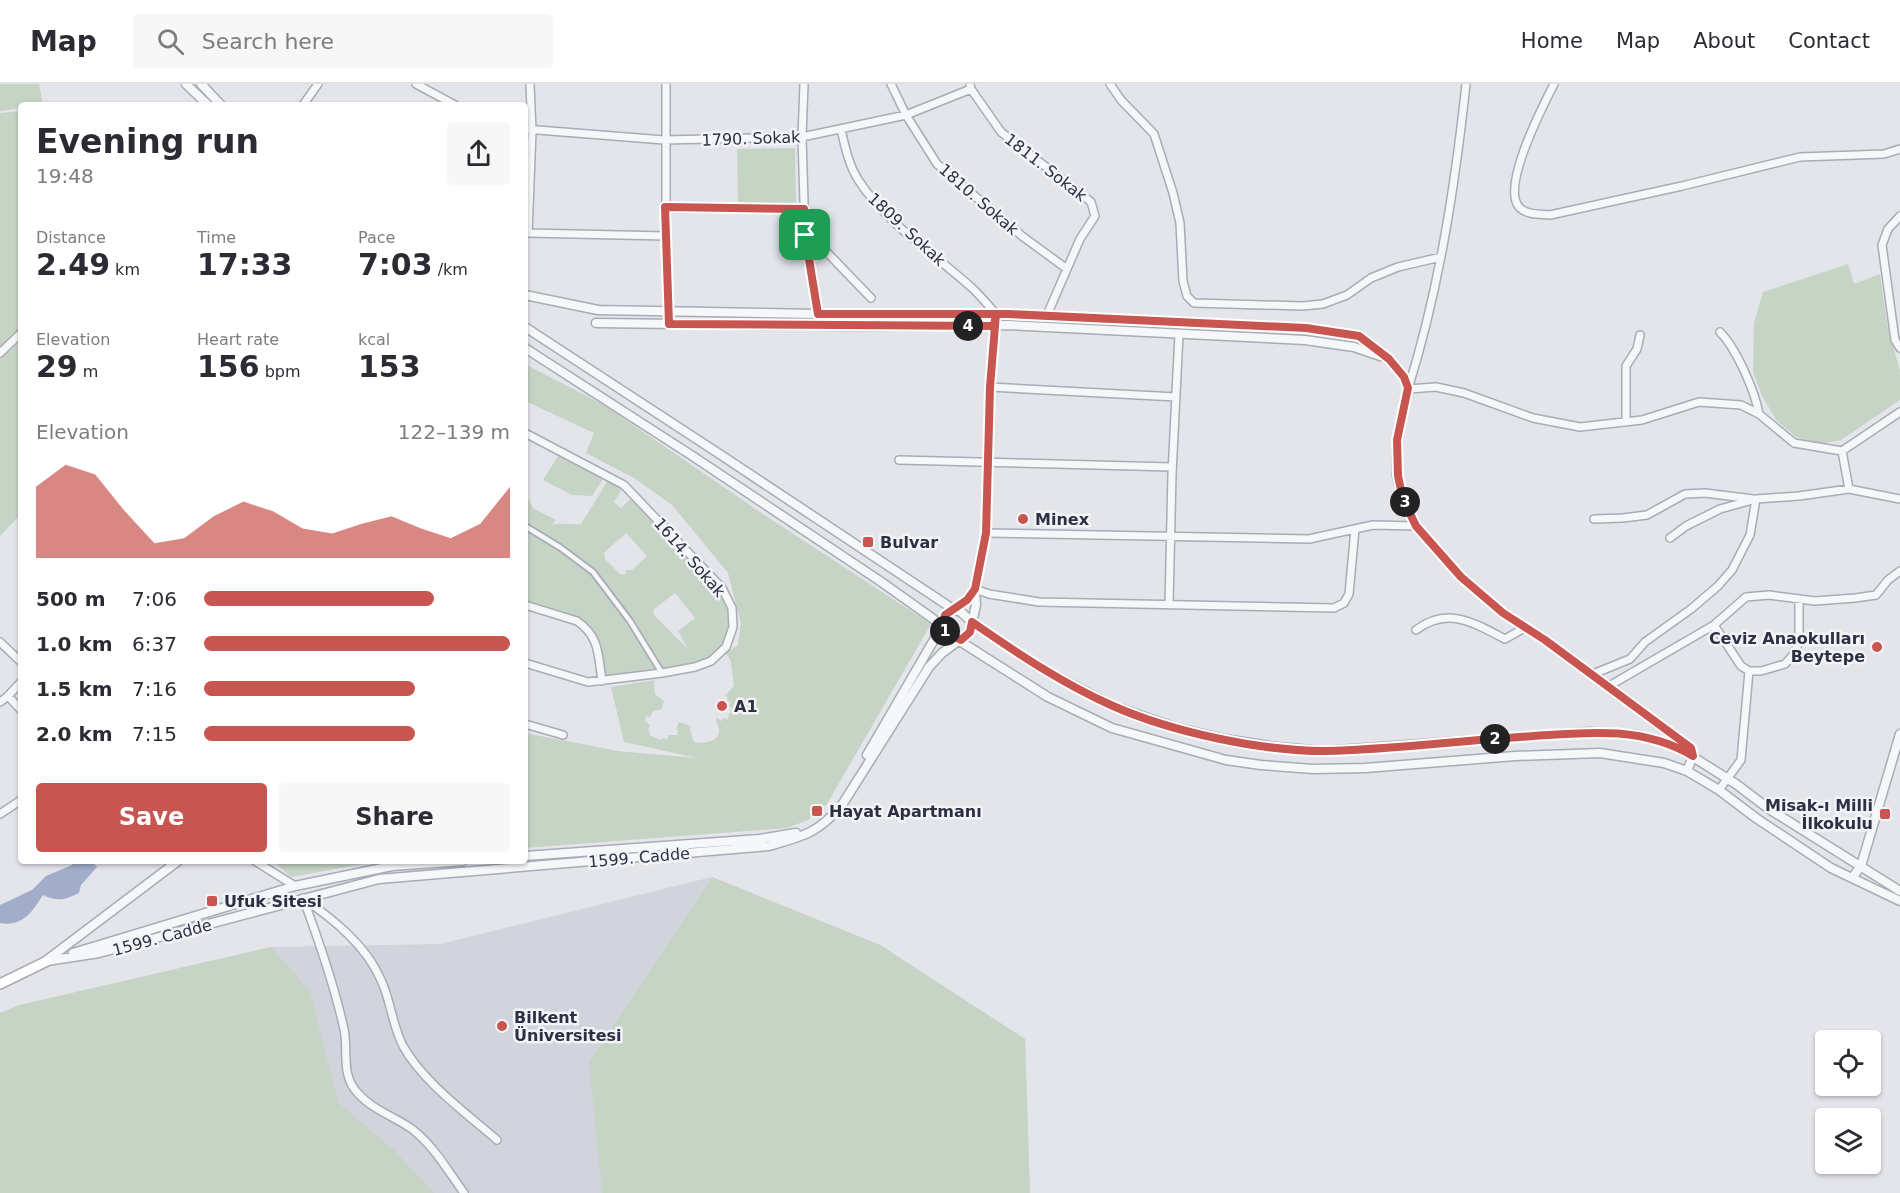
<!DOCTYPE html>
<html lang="en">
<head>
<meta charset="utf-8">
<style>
	:root { --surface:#fff; --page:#f7f7f7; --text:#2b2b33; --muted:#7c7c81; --line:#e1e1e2; --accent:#c85550 }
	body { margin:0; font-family:"DejaVu Sans",sans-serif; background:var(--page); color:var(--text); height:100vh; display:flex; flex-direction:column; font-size:22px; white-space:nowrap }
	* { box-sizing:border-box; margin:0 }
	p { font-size:20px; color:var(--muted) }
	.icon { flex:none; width:33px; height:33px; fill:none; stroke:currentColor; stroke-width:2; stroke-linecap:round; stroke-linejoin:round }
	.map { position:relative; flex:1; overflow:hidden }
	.details { position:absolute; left:18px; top:18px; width:510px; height:762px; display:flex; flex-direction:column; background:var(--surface); border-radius:6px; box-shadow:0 2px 4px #0004 }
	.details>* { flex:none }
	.fabs { position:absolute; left:1815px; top:946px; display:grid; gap:12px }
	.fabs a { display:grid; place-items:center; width:66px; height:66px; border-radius:6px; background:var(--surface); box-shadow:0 2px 4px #0004; font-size:30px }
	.pin { position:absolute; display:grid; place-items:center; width:51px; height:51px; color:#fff; margin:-26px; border-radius:12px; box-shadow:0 3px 9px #0006 }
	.km { position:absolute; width:30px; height:30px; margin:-15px; border-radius:50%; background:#222; color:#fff; font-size:16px; line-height:30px; text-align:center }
	.round { display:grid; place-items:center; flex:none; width:63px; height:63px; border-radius:6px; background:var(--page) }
	.overview { display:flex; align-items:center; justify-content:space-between; height:102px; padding:0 18px }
	h1 { font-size:33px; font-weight:700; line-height:45px }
	.metrics { display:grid; grid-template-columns:repeat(3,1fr); gap:9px; height:102px; padding:6px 18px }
	.metrics div { display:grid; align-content:center }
	.metrics b { font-size:30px; font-weight:700 }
	.metrics small { font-size:16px; font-weight:400 }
	.metrics p { font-size:16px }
	.chart { height:168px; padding:12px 18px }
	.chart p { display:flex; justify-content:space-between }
	.chart svg { width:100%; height:108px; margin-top:6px; fill:var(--accent); opacity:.7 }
	.action { display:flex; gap:12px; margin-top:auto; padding:12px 18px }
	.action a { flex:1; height:69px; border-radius:6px; background:var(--accent); color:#fff; font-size:24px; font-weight:700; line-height:69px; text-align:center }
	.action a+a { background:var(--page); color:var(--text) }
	ul { padding:0 18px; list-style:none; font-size:20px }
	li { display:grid; grid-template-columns:96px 72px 1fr; align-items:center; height:45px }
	li i { height:15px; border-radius:8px; background:var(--accent) }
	header { display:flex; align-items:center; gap:36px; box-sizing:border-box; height:84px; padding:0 30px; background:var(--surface); border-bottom:2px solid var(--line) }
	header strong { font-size:28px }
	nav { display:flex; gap:33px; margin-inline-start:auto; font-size:21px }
	.search { width:420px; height:54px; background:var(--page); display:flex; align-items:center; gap:15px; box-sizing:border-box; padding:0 21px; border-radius:6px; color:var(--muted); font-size:22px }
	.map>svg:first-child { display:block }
</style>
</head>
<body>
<header>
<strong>Map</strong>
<div class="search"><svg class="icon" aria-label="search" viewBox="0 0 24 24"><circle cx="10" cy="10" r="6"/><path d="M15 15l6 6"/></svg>Search here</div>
<nav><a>Home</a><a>Map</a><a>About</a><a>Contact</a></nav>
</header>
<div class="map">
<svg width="1900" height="1109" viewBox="0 0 1900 1109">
	<rect width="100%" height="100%" fill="#e4e5eb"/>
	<!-- built -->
	<path fill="#d2d4dd" d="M712,793l168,68 145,94 5,154h-1030v-180l20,-8 251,-58 169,-3z"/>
	<!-- green -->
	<path fill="#c6d4c5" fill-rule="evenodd" d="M0,0h39l4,20 -22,1v3l-21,3z
		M21,27v222l-21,20v-240z
		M795,64l1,56 -58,-1 -1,-54z
		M1848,180l6,20 26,-10 7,50 13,47v29l-59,40 -20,4 -25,-7 -19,-16 -15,-25 -9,-24 1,-49 9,-31z
		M21,258v174l-3,1 -18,19v-181z
		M525,280l79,41 159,109 168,110 -104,180 -19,16 -21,8 -262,20v-115l93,18 79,7 -73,-16 -13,-55 43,-7 1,14 9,7 -2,8 -9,2 -3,6 -4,-1 -1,5 5,4 -2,5 2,2 -1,3 12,5 1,-2 5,1 2,-4h8l1,-4 -2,-2 3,-7 12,4 -1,4 4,12c9,2 27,0 25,-13 -1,-4 -3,-7 -3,-11l6,3 1,-3 4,2 5,-12 -3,-2 2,-4 -4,-2 1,-3 -3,-1 9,-10 -3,-24 -5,-9 12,-8 3,-21 -13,-51 -56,-68 -38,-27 -48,-25 8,-20 -69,-32z
		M558,372l23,12 4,-5 21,11 -14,22 -20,-1 -29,-15z
		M610,393l14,8 -10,17 7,6 13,-13 30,31 -3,4 47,52 6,-3 18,29 1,19 -7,20 -15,14 -109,20 -8,-44 -17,-16 -52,-19v-104l4,2 4,8 23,12 -4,5c9,-3 19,0 29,-1zM626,449l21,23 -15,14h-6v4h-6l-15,-15 -1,-6zM675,509l20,25 -17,13 10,18 -34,-34 -1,-5z
		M273,777h107l-89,16z
		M712,793l168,68 145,94 5,154h-428l-13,-131z
		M271,863l39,44 28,111 56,48 40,43h-434v-180l20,-8z"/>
	<!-- water -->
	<path fill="#a1adc9" d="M76,777h16l5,6 -16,18 -2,8c-15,7 -21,9 -36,2 -11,17 -20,32 -43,28v-18l32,-15 14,-14 26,-11z"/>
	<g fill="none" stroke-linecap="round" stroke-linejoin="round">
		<!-- pedestrian casing -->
		<g stroke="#a9abb5" stroke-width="8">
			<path id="pedestrian" d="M525,442l36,22 32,24 37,49 32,52"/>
		</g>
		<!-- minor casing -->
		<g stroke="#a9abb5" stroke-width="10">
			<path id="minor" d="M416,0l39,21
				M530,0l2,47 -4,102 138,3
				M666,0v152l3,75
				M804,0l-2,53 3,98 13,79
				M891,0l15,31 31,49 85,72 45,33
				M970,0l1,5 30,43 90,70 4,14 -15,23 -33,76
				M1110,0l11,16 33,34 19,59 7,30 3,58 4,15 7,7 109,3 20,-2 24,-9 24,-17 27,-11 43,-10
				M1466,0c-11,102 -27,206 -58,305l28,-2 28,6 69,25 47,9 62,-7 57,-18 42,3 18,9 35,29 48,8 58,-39
				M1554,0c-11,22 -53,102 -35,123 7,8 21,7 31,8l132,-29 118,-29 84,-3 16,-5
				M303,21l15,-21
				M525,45l139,11 138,-3 104,-22 65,-26
				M841,45c4,18 8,37 18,52 28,43 74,72 112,106 9,8 17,18 25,27
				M665,124l139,1
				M1900,132l-12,13 -6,16 13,95 5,8
				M805,151l12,7 54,56
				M1720,248c16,16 35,59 39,82
				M0,269l21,-20
				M990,303l186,10
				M1626,338v-56l11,-17 3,-14
				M525,349l99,52 98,103 10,20 1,19 -7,20 -15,14 -16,6 -33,6 -74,9 -63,-19
				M1842,367l7,38
				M899,376l273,7
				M1594,435l29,-1 24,-3 38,-21 20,-1 48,6
				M986,449l323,6 64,-14 43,1
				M1670,454l16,-12 34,-17 36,-10 43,-3 50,-7 51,10
				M975,505l14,5 50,8 295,6 10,-5 5,-9 6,-65
				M525,521l52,16c23,16 21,34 25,60
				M1169,521l3,-131 7,-140
				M1714,541l27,41 8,5h12l24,-7 8,-9 6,-13v-42
				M1416,546c32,-24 58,-7 89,9l21,-12
				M0,558l21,20
				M1593,590l37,-15 15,-17 46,-33 27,-23 14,-16 18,-35 6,-36
				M1609,602l105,-61 32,-28 23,-2 46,6 40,-3 21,-3 12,-15 12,-9
				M8,612l13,-14
				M0,618l8,-6 13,14
				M525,640l38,11
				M1719,706l22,-30 8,-89
				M0,730l21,-14
				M255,777l40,25
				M303,814c16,43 31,86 41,131 4,18 -2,41 9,58 14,21 39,28 59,42 22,17 36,42 52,64
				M303,814c31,22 63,47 78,82 10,21 11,45 22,66 20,36 63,67 94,94"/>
		</g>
		<!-- tertiary casing -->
		<g stroke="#a9abb5" stroke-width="11">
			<path id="tertiary" d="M186,0l22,21
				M201,0l20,21
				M525,211l73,15 220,4h191l297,14 53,8 30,23 15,18 4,12 -11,51v36l6,23 13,27 45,51 42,36 42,27 146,108 2,8 -6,15
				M596,239l262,3 150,-1 297,15 49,7 26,9
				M525,243l193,126 235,156 8,3 11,10 67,45 74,39 61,21 50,12 53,8 47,4 267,-19 46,3 37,10 62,39 33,25 131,82
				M525,264l166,107 189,126 52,37 10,8 -75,129
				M975,505l-8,11 -22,15 -3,11 5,7 101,64 64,31 114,32 35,5 52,4 52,-1 150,-12 85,-3 64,10 23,8 32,19 37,28 75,50 69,33
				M525,772l235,-17 36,-6
				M1852,794l9,-12 39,-132
				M73,869l222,-67 97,-20 71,-5
				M47,876l131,-99
				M47,877l52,-8 280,-74 390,-33c35,-10 49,-13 73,-41l87,-138 13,-14 28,-21 6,-27 -1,-16 11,-56 4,-146 6,-73"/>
		</g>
		<!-- secondary casing -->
		<g stroke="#a9abb5" stroke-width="12">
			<path id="secondary" d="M0,900l47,-23"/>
		</g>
		<!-- pedestrian -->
		<use href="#pedestrian" stroke="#f6f7f9" stroke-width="4.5"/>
		<!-- minor -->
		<use href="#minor" stroke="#f6f7f9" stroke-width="7"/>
		<!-- tertiary -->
		<use href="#tertiary" stroke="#f6f7f9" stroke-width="8"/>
		<!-- secondary -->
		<use href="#secondary" stroke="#fff" stroke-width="9"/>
	</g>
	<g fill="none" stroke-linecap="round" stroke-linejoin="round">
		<!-- route casing -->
		<g stroke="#fff" stroke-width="12">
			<path id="route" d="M805,151l13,79h178l-6,73 -4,146 -11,56 -8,11 -22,15 -3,11 5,7 14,7 9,-8 2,-10c45,31 91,62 141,84 59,26 147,45 212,45 65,-1 130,-10 195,-14 60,-4 119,-13 173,19l-2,-8 -146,-108 -42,-27 -42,-36 -45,-51 -13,-27 -5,-23 -1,-36 11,-52 -4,-11 -15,-18 -30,-23 -53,-8 -298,-14h-12l-2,12 -325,-2 -4,-117 139,2 1,26"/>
		</g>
		<!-- route -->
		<use href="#route" stroke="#c85550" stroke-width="8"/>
	</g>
	<!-- markers -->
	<g fill="#c85550" stroke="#f3f4f8" stroke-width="2">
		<circle cx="1023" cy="435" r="6"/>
		<rect x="862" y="452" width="12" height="12" rx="3"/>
		<circle cx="1877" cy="563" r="6"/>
		<circle cx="722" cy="622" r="6"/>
		<rect x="811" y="721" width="12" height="12" rx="3"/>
		<rect x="1879" y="724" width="12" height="12" rx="3"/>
		<rect x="206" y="811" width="12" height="12" rx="3"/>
		<circle cx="502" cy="942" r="6"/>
	</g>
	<g text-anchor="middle" stroke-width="5" stroke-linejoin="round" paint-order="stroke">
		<!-- street labels -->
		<g font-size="16" fill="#2c3042" stroke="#f3f4f8">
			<text transform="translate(751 54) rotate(-2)" y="6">1790. Sokak</text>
			<text transform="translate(1046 83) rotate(38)" y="6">1811. Sokak</text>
			<text transform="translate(979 115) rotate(41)" y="6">1810. Sokak</text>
			<text transform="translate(907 145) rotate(43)" y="6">1809. Sokak</text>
			<text transform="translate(690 473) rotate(49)" y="6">1614. Sokak</text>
			<text transform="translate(639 773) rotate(-5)" y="6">1599. Cadde</text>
			<text transform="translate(162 853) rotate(-15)" y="6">1599. Cadde</text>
		</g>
		<!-- poi labels -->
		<g font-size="16" font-weight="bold" fill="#2c3042" stroke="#f3f4f8" text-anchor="start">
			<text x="1035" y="441">Minex</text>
			<text x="880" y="464">Bulvar</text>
			<text x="1865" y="560" text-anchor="end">Ceviz Anaokulları<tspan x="1865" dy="18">Beytepe</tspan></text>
			<text x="734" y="628">A1</text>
			<text x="1873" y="727" text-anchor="end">Misak-ı Milli<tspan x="1873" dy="18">İlkokulu</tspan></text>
			<text x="829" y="733">Hayat Apartmanı</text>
			<text x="224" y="823">Ufuk Sitesi</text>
			<text x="514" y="939">Bilkent<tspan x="514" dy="18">Üniversitesi</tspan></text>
		</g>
	</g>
</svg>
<div class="fabs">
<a><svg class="icon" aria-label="locate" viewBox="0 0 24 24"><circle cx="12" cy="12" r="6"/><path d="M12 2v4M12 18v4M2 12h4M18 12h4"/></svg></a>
<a><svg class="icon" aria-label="layers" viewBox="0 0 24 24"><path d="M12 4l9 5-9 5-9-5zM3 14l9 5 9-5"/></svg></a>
</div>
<div class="pin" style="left:805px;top:151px;background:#1e9e55"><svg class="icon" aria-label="arrive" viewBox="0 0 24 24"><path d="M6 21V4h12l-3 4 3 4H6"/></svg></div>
<b class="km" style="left:945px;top:547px">1</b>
<b class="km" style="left:1495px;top:655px">2</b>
<b class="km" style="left:1405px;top:418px">3</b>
<b class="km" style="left:968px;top:242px">4</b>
<section class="details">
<div class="overview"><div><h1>Evening run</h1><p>19:48</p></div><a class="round"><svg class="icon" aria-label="share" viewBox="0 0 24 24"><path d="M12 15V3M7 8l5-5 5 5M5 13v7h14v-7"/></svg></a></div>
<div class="metrics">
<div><p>Distance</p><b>2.49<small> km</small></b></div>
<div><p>Time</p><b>17:33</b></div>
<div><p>Pace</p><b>7:03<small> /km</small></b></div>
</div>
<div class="metrics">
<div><p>Elevation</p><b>29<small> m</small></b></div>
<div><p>Heart rate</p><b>156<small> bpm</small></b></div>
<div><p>kcal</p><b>153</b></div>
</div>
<div class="chart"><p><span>Elevation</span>122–139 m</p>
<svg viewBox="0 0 160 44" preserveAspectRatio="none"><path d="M0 44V15L10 6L20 10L30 25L40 38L50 36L60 27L70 21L80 25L90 32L100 34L110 30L120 27L130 32L140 36L150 30L160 15V44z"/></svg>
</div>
<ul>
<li><b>500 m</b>7:06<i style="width:75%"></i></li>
<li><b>1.0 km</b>6:37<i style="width:100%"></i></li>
<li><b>1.5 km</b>7:16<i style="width:69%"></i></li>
<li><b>2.0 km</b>7:15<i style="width:69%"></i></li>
</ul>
<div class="action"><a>Save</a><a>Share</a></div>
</section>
</div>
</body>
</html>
